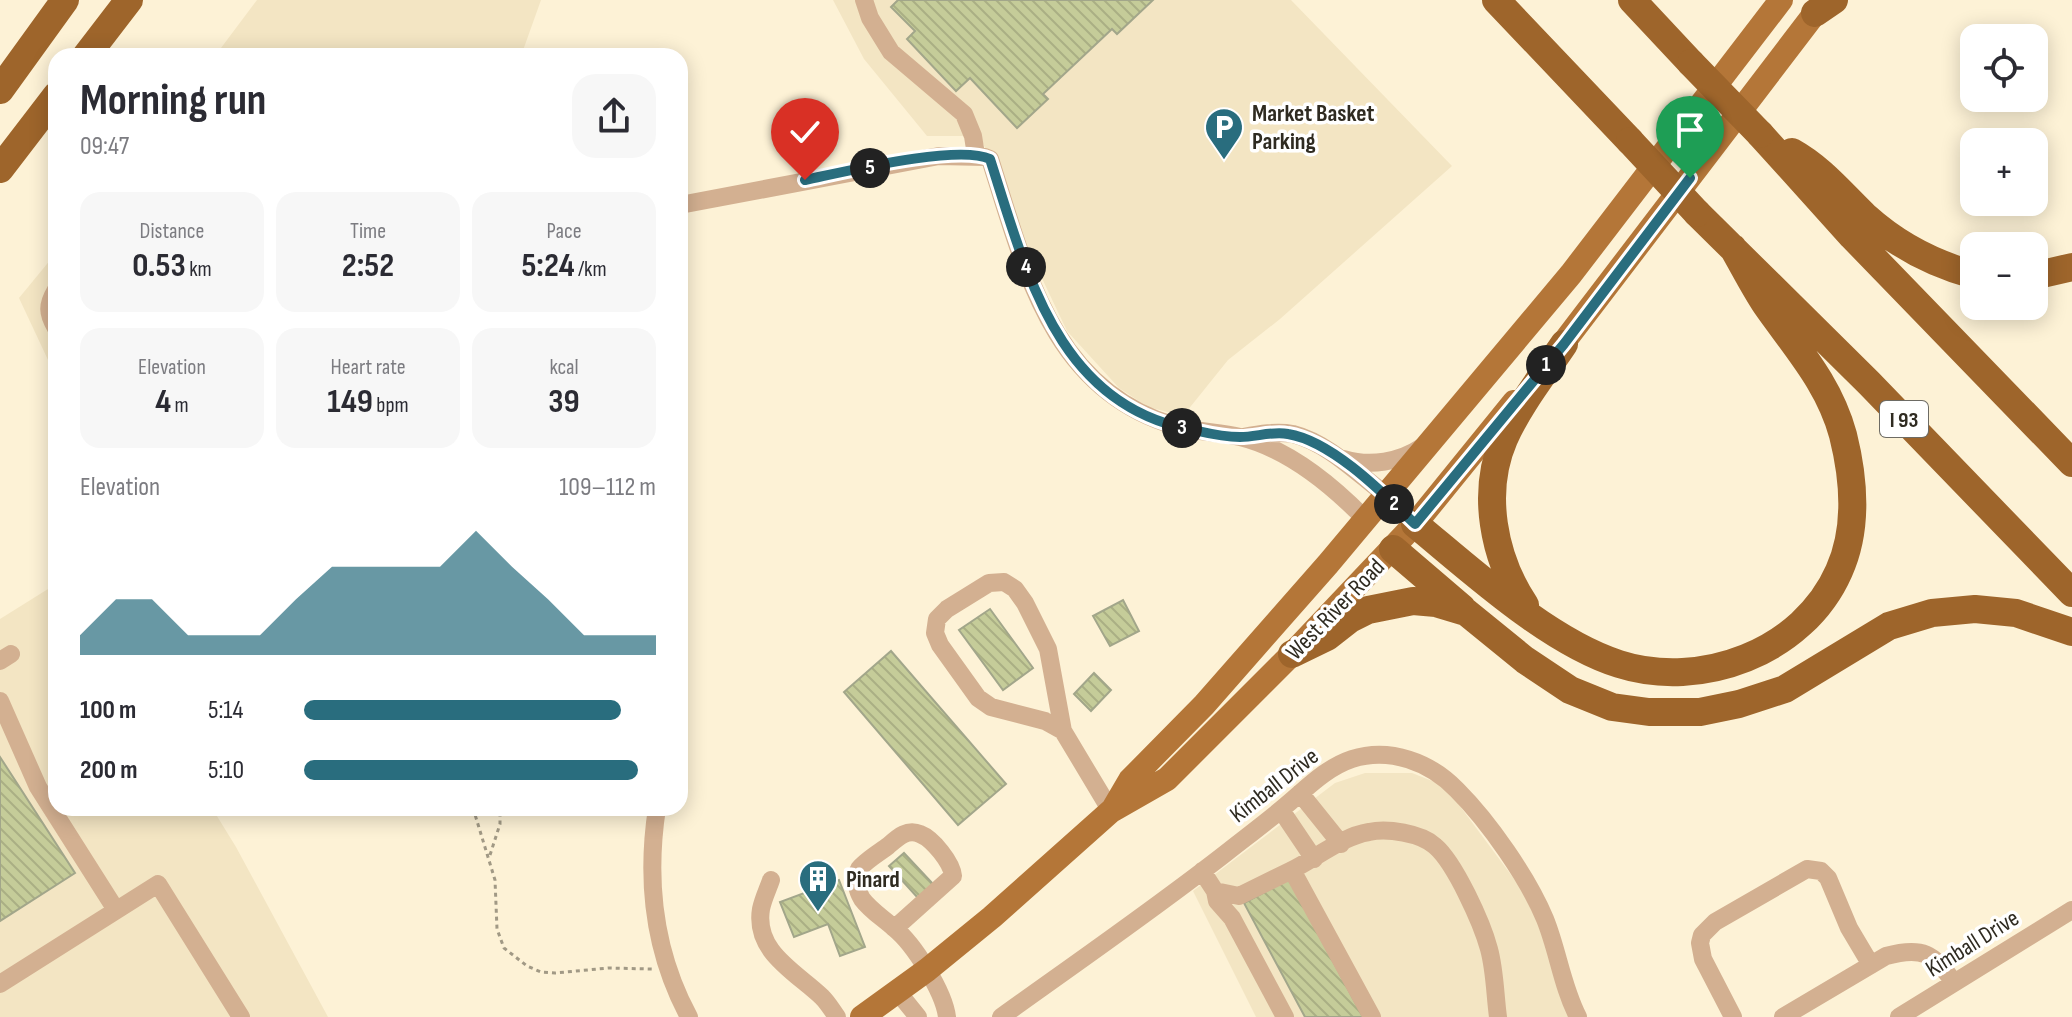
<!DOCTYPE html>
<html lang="en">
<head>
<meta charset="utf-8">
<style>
	:root { --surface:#fff; --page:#f7f7f7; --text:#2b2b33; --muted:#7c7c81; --accent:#296d7e }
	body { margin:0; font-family:"Sofia Sans Condensed",sans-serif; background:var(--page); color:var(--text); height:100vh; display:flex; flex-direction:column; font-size:30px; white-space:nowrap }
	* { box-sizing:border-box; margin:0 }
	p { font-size:26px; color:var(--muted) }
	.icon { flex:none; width:44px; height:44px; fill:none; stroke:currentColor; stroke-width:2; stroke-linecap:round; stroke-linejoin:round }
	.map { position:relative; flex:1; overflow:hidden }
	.sheet { position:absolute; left:48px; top:48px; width:640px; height:768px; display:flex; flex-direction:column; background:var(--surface); border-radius:24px; box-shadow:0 4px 20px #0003 }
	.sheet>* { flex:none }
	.fabs { position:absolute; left:1960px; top:24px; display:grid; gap:16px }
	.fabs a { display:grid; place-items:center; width:88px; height:88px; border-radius:16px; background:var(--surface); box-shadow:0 4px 20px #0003; font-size:40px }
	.pin { position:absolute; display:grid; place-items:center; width:68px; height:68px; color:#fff; margin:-82px -34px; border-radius:50% 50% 50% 0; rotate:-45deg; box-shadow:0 0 8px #0007 }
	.pin .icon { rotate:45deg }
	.km { position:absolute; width:40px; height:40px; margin:-20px; border-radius:50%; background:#222; color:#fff; font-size:22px; line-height:40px; text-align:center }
	.round { display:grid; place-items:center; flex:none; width:84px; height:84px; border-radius:24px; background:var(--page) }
	.headline { display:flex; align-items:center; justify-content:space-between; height:136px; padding:0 32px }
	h1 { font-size:44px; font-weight:700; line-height:60px }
	.stats { display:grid; grid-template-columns:repeat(3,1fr); gap:12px; height:136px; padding:8px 32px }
	.stats div { display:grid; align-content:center; border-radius:20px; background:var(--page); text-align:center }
	.stats b { font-size:34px; font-weight:700 }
	.stats small { font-size:22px; font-weight:400 }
	.stats p { font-size:22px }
	.chart { height:224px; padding:16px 32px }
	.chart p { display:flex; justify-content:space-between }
	.chart svg { width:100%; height:144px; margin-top:8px; fill:var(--accent); opacity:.7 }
	ul { padding:0 32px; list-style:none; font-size:26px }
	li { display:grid; grid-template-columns:128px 96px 1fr; align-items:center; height:60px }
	li i { height:20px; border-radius:10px; background:var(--accent) }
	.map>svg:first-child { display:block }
</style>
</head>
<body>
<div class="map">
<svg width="2072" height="1017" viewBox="0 0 2072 1017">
	<defs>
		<pattern id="building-back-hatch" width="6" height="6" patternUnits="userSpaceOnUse" patternTransform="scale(2)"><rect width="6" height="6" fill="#c5cc99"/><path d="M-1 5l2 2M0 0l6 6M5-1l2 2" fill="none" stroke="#aaaf84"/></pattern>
	</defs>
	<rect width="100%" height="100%" fill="#fdf2d6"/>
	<!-- built -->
	<path fill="#f3e5c3" d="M257,0h284l-20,56h-306z
		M833,0h458l161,166 -172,153 -52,41 -45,56 -35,-9 -29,-19 -52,-57 -47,-99 -40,-96h-53l-63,-77z
		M56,253v124l-37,-79z
		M56,584v224h156l24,39 92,170h-328v-398z
		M1365,773h47l33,13 84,113 49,118h-322l-63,-126 142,-108z"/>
	<!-- building -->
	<path fill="url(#building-back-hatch)" stroke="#a2a68a" stroke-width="2" d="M898,0h255l-36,34 -5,-5 -69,65 5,5 -31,29 -47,-50 -14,13 -49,-52 8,-8 -24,-24z
		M1123,600l16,31 -29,15 -17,-30z
		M990,609l43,59 -30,22 -44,-60z
		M891,651l115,133 -48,41 -114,-133z
		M1094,673l17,17 -20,21 -17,-17z
		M0,757l75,116 -75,48z
		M904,853l29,31 -15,14 -29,-32z
		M1289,879l74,138h-58l-61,-114z
		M839,880l26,67 -25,9 -12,-32 -34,13 -14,-35z"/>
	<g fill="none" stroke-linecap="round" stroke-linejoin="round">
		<!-- path -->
		<path stroke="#a19985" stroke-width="3" stroke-dasharray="4 4" stroke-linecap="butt" d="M473,808l22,72 2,49 7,19 23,18 14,6 14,1 53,-5 44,1
			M490,855l10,-31v-16"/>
		<!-- minor -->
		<path stroke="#d3b091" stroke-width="18" d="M864,0l6,18 21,34 73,62 9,22 3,19
			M680,205l259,-49 46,1 5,2c35,109 61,231 185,267 21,6 44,6 65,11 49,12 92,48 126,83
			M56,290c-9,15 -9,23 0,38
			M1243,437c16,-3 34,-6 50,-3 35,9 65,40 93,61
			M1344,459c26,8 56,3 78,-12
			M0,661l11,-7
			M0,701l38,86 78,123
			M1063,731l-15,-82 -23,-46 -10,-14 -11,-7 -15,1 -42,26 -10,10 -2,14 5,12 38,53 13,9 54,14 18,10 48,80
			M1300,793l41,51
			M657,808c-11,72 -3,144 32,209
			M1281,810l33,49
			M1202,871l13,20 2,10 15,17 53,99
			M771,880c-3,9 -8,19 -10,29 -7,43 35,63 61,88 6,6 10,13 15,20
			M1215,891l24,5 53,-26
			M895,928l58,-52c-1,-13 -20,-37 -33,-42 -13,-6 -23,4 -32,12 -8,6 -23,15 -29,23 -5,9 -2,22 3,30 9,12 21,19 32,29 20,16 50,64 53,89
			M0,984l158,-100 83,133
			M897,991l21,26
			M1001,1017c75,-54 152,-107 225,-164 19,-15 39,-30 57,-45 22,-18 42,-40 69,-49 38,-12 78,3 105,31 32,32 71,88 88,129 13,32 17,67 33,98
			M1372,1017l-80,-147c24,-12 51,-34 77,-38 18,-4 52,1 66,14 20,17 47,77 54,103 6,22 6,46 9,68
			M1733,1017l-30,-58 -3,-16 2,-8 13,-13 92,-53 14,2 7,7 21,50 22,37
			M1783,1017l103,-61c36,-10 48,-3 68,27
			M1899,1017l173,-107"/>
		<!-- major -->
		<path stroke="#b47638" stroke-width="24" d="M1551,359l274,-359
			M1113,809l17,-29 74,-75 124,-141 243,-290 210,-274
			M862,1017l65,-47 65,-53 119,-106 56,-32 125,-125 123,-130 99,-122"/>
		<!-- highway -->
		<path stroke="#9e652b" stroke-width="28" d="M1496,0l134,141
			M1632,0l59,63
			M1815,13l19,-13
			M86,56l43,-56
			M0,90l65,-90
			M1760,134l92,102 220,227
			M1792,152c29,16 50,42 74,65 31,28 68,47 108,58
			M0,169l56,-73
			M1697,213l172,170 203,210
			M2034,276l38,-9
			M1415,524c57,47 134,118 204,140 81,26 184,-11 220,-93 19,-42 15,-92 4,-136 -14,-52 -47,-87 -77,-130 -12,-18 -22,-38 -33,-57
			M1393,549l69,59
			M1525,605c-32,-48 -44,-113 -21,-166 15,-34 40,-65 60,-95
			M1292,654l35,-17 23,-18 18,-9 45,-9 23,2 30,9 59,48 45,30 42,17 37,5h51l39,-8 46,-15 104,-63 43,-13 43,-4 41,4 56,19"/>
		<!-- highway-bridge -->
		<path stroke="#9e652b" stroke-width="28" d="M1691,63l69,71
			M1630,141l67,72"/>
	</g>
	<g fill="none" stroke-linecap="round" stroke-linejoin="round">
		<!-- route casing -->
		<g stroke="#fff" stroke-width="16">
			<path id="route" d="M805,180c39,-8 152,-36 185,-21 37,115 68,250 208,272 13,3 28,6 42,6 16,0 32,-6 48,-3 44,7 96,60 127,90l149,-180 126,-166"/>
		</g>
		<!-- route -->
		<use href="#route" stroke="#296d7e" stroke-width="10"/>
	</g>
	<!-- icons -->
	<defs>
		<g id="parking-pin" transform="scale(2)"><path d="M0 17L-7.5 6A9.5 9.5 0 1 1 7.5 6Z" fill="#296d7e" stroke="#fff"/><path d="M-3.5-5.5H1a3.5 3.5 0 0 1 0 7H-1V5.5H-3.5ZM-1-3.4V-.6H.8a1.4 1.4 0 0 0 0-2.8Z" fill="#fff"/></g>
		<g id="building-pin" transform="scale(2)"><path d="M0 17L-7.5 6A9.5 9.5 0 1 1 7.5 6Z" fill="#296d7e" stroke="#fff"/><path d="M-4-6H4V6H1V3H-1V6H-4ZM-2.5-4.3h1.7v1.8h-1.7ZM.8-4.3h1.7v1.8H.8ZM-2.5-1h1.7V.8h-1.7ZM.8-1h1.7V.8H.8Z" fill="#fff"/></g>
	</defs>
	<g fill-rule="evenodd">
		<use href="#parking-pin" x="1224" y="127"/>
		<use href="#building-pin" x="818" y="879"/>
	</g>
	<g text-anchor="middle" stroke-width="7" stroke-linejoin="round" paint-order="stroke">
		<!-- shield labels -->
		<rect fill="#fff" stroke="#6d6b64" stroke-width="2" x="1880" y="401" width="48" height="36" rx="6"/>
		<g font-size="22" font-weight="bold" fill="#2f2b21">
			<text x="1904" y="427">I 93</text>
		</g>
		<!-- poi labels -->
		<g font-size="24" font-weight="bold" fill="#2f2b21" stroke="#fff" text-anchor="start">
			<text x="1252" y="121">Market Basket<tspan x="1252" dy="28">Parking</tspan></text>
			<text x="846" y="887">Pinard</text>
		</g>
		<!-- street labels -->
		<g font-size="24" fill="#2f2b21" stroke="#fff">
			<text transform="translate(1335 609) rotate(-46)" y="8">West River Road</text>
			<text transform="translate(1274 785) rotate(-38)" y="8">Kimball Drive</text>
			<text transform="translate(1972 943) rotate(-32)" y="8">Kimball Drive</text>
		</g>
	</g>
</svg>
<div class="fabs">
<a><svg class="icon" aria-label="locate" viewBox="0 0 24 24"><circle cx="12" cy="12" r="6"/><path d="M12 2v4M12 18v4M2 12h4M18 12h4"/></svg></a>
<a>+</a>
<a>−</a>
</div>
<div class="pin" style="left:1690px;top:178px;background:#1e9e55"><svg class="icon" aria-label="arrive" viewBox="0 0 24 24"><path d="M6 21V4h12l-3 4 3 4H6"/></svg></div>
<div class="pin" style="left:805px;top:180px;background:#d93025"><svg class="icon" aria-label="check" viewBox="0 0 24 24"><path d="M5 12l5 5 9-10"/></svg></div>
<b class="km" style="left:1546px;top:365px">1</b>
<b class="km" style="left:1394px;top:504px">2</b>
<b class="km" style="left:1182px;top:428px">3</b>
<b class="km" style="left:1026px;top:267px">4</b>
<b class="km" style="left:870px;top:168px">5</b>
<section class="sheet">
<div class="headline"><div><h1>Morning run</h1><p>09:47</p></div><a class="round"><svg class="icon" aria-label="share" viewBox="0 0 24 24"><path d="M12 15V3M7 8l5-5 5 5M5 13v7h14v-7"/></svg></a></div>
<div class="stats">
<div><p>Distance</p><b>0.53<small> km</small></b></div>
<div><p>Time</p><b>2:52</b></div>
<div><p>Pace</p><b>5:24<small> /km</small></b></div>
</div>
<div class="stats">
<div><p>Elevation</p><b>4<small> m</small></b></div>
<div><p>Heart rate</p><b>149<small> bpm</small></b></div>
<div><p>kcal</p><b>39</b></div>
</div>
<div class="chart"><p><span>Elevation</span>109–112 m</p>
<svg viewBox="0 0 160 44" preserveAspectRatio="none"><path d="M0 44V38L10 27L20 27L30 38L40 38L50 38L60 27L70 17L80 17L90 17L100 17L110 6L120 17L130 27L140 38L150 38L160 38V44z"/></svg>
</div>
<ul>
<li><b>100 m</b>5:14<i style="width:90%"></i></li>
<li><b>200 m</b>5:10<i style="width:95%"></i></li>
</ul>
</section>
</div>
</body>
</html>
